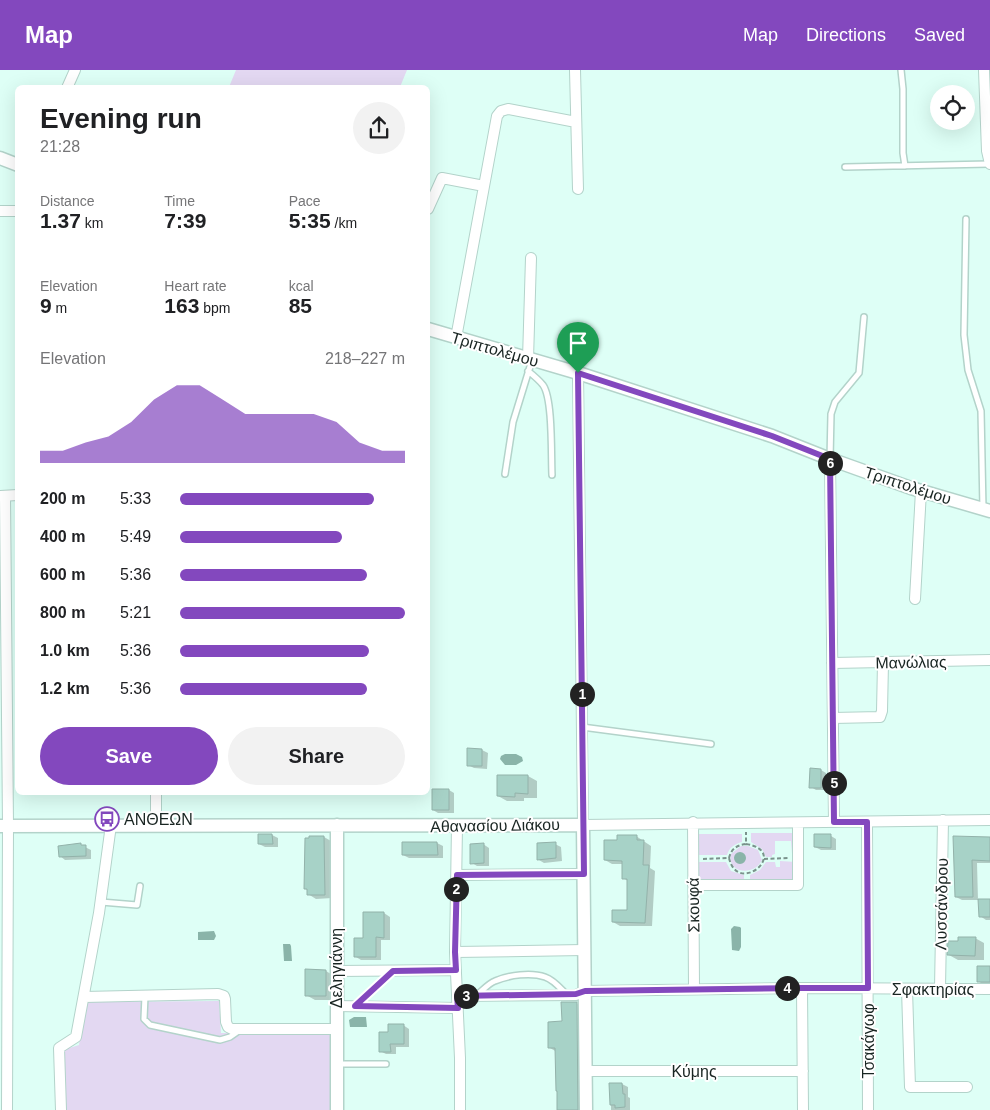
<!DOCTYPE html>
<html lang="en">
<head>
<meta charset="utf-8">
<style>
	:root { --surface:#fff; --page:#f2f2f2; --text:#202124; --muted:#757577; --accent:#8348be }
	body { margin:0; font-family:Helvetica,sans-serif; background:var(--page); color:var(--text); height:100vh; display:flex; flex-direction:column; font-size:19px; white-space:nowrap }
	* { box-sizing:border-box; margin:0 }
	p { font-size:16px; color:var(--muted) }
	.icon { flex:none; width:28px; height:28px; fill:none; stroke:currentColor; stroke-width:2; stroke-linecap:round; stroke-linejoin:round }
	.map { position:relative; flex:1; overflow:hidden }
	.details { position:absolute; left:15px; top:15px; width:415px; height:710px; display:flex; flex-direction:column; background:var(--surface); border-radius:8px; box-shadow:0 5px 20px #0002 }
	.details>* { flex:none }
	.tools { position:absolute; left:930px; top:15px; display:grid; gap:10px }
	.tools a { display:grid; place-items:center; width:45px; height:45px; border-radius:50%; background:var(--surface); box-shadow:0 5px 20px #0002; font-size:25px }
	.pin { position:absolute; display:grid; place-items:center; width:42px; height:42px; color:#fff; margin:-51px -21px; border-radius:50% 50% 50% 0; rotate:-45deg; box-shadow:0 0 5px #0007 }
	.pin .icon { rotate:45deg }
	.km { position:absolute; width:25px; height:25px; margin:-12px; border-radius:50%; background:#222; color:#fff; font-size:14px; line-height:25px; text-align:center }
	.round { display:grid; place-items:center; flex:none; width:52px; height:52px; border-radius:26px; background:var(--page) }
	.summary { display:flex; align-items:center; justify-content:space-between; height:85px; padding:0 25px }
	h1 { font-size:28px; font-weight:600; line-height:38px }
	.figures { display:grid; grid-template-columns:repeat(3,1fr); gap:8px; height:85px; padding:5px 25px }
	.figures div { display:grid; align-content:center }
	.figures b { font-size:21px; font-weight:600 }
	.figures small { font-size:14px; font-weight:400 }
	.figures p { font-size:14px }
	.chart { height:140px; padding:10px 25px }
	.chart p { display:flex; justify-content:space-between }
	.chart svg { width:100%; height:90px; margin-top:5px; fill:var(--accent); opacity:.7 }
	.button { display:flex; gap:10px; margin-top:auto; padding:10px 25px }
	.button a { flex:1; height:58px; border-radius:30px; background:var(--accent); color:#fff; font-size:20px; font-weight:600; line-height:58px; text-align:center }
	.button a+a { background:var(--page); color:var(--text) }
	ul { padding:0 25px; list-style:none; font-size:16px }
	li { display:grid; grid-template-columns:80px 60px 1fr; align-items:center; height:38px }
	li i { height:12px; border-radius:6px; background:var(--accent) }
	header { display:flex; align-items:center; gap:30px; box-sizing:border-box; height:70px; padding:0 25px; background:var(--accent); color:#fff }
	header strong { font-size:24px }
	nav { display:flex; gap:28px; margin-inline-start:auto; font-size:18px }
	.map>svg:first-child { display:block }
</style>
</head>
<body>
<header>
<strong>Map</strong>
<nav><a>Map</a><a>Directions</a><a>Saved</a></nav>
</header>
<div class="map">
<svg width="990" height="1040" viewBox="0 0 990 1040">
	<rect width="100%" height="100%" fill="#defff6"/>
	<!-- green -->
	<path fill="#e3d8f2" d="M236,0h171l-7,17h-171z
		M751,763h45v21h-4l-1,-13h-16v13l-3,1v2h-6l-4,-8 -11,-7z
		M698,764h44v8c-8,2 -13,6 -15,13h-29z
		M741,776h7l10,4 4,10c-8,17 -36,13 -31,-6z
		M780,791l16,1v21h-46v-8l10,-5 6,-8h9l1,5h4z
		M698,792h28l5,9 13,4v8h-46z
		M219,931l2,32 109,1 1,76h-271v-59l19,-6 6,-43z"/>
	<!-- water -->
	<path fill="#8ab4a9" d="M505,684h11l6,3 1,4 -7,4h-11l-5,-6 1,-3z
		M734 788a6 6 0 1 1 12 0a6 6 0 1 1-12 0Z
		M734,856l6,1 1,1v19l-2,4 -7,-1 -1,-21z
		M214,861l2,5 -2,4h-16v-8z
		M283,874h7l1,2 1,15h-8z
		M354,947h12l1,10h-17l-1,-7z"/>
	<!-- shadow -->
	<path fill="#0003" d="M468,680h14l6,3 -1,16 -13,-1 -6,-3z
		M821,700l5,3v17h-10l-5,-3z
		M498,706h30l9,5v17h-13v3h-17l-9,-5z
		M449,720l5,3v20h-16l-5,-3z
		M272,765l6,3v9h-13l-6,-3z
		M636,766l15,10 -1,22 5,3 -3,55h-32l-7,-4 15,-10v-31l-5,-3v-14h-11l-7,-4 14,-19z
		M831,766l5,3v11h-15l-6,-3z
		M324,767l7,4 1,57 -16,1 -8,-5v-4l-3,-1z
		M954,767l36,1v25h-13l1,37h-16l-6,-3z
		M403,773h34l6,3v12h-34l-6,-3z
		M483,774l6,4v18h-12l-5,-3z
		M555,774l6,3 1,14 -18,2 -5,-3z
		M81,775l10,5v9l-26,1 -5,-4z
		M990,830v20h-4l-6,-4z
		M384,843l6,4v23h-9v20h-20l-5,-3 8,-18v-25z
		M975,868l9,5v17h-26l-9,-5 10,-13z
		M990,897v17l-6,1 -6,-4z
		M326,901l8,5v24h-19l-9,-5z
		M576,933l8,4 1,103h-27l-1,-58 -7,-4z
		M403,955l6,4v18h-13v7h-10l-6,-3z
		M611,1014h11l6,3v10l2,1v12h-19z"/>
	<!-- building -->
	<path fill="#a7d2c7" stroke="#93b2aa" d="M467,678l15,1v17h-15z
		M810,698l11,1v19h-12z
		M497,705h31v19l-13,-1v4l-18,-1z
		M432,719h17v21h-17z
		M258,764h14l1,10h-15z
		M814,764h17v14l-17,-1z
		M617,765h20v5h7l-1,25h6l-4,58 -33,-1v-12h15v-31h-5v-18l-18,-1v-20h13z
		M309,766h15l1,59h-18v-6h-3l1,-51h4z
		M953,766l37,1v24l-18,-1 1,37h-18z
		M402,772h35l1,13h-36z
		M556,772v16l-19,2v-17z
		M81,773v2h5v11l-27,1 -1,-11z
		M484,773v20l-14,1v-20z
		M978,829h12v18h-11z
		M363,842h21v26l-8,-1v20h-22v-19h9z
		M958,867h18l-1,19 -28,-1 1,-14h10z
		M977,896h13v16h-13z
		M305,899l21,1v26h-21z
		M561,932h16l1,108h-21v-19h-1l-1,-43h-7v-26l14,-1z
		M388,954h16v20h-14l1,8h-12v-20h9z
		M609,1013h13l1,11h2v13l-10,1v-3h-5z"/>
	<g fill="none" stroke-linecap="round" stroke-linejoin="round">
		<!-- service casing -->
		<g stroke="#b3d3ca" stroke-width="8">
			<path id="service" d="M901,0l2,19v64l2,13
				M845,97l144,-3
				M966,149l-2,116 4,35 13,41 2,98
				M528,301c5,4 11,9 15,14 10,14 8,71 9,90
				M830,389l1,-45 4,-12 24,-29 5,-56
				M505,404l8,-52 19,-62
				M582,657l129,17
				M101,832l36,3 3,-19
				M477,925c6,-5 12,-12 18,-14 14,-6 36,-9 50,-4 9,3 15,11 21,17
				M145,926l-1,23 6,6 70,15 10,-3 10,-7
				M355,936l38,-35
				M337,994h49"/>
		</g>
		<!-- minor casing -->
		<g stroke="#b3d3ca" stroke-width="12">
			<path id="minor" d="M575,0l3,119
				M984,0l3,81 3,13
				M67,18l8,-18
				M428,139l14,-31 42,8
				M0,141h18
				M456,268l41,-222 4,-5 7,-2 68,13
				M528,289l3,-101
				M578,303l5,452 407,-5
				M830,389l4,363
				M0,426l18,-1
				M5,426l3,330 -1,284
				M915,529l6,-108
				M832,593l158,-3
				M833,648l47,-1 2,-6 1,-48
				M693,752l1,167
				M867,752l1,288
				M156,755v-33
				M457,756l-2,126 5,106v52
				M457,805l126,-1
				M693,815h105v-62
				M455,882l129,-2
				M336,901l120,-1
				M802,918l1,122
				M940,918l3,-168
				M907,919l3,98h57
				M457,926l119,-1 9,-4 217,-3 188,1
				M84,927l134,-3 6,2 1,3 1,23 2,5 4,2h104
				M336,936l122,2
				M586,1001h217
				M61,1040l-2,-62 17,-11 23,-124 12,-88"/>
		</g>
		<!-- tertiary casing -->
		<g stroke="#b3d3ca" stroke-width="15">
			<path id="tertiary" d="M0,88l18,7
				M428,259l150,44 194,63 58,23 81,29 79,23
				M337,755v285
				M0,756l583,-1 3,285"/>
		</g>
		<!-- path -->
		<path stroke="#7b928c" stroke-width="2" stroke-dasharray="4 2.5" stroke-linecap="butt" d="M729,788c2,-9 8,-13 17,-14
			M703,789l26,-1c9,39 62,-7 17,-14v-12
			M764,789l25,-1"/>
		<!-- service -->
		<use href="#service" stroke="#fff" stroke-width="5"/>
		<!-- minor -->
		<use href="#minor" stroke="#fff" stroke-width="10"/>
		<!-- tertiary -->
		<use href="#tertiary" stroke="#fff" stroke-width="12"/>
	</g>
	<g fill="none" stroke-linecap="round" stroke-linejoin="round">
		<!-- route casing -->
		<g stroke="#fff" stroke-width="10">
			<path id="route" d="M578,303l194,63 58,23 4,363h33l1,166h-66l-217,3 -9,3 -119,2 1,12 -103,-2 38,-35 63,-1 -1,-18 2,-77 127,-1z"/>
		</g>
		<!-- route -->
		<use href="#route" stroke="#8348be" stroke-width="6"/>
	</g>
	<!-- icons -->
	<defs>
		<g id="bus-ring" transform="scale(1.25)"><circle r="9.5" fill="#fff" stroke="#8348be" stroke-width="1.5"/><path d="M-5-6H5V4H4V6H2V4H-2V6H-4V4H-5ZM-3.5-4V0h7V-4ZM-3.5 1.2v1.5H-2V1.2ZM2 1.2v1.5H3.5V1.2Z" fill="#8348be"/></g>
	</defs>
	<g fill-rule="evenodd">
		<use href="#bus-ring" x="107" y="749"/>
	</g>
	<g text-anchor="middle" stroke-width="4" stroke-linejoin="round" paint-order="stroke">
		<!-- street labels -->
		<g font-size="16" fill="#192522" stroke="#fff">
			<text transform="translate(495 279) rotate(16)" y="6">Τριπτολέμου</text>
			<text transform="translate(908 415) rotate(18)" y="6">Τριπτολέμου</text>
			<text transform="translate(911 592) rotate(-1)" y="6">Μανώλιας</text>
			<text transform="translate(495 755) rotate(-1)" y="6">Αθανασίου Διάκου</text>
			<text transform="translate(941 834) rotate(-89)" y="6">Λυσσάνδρου</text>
			<text transform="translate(693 835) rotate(-91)" y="6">Σκουφά</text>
			<text transform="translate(336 898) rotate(-90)" y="6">Δεληγιάννη</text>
			<text x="933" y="925">Σφακτηρίας</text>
			<text transform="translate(868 971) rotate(-90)" y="6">Τσακάγωφ</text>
			<text x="694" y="1007">Κύμης</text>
		</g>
		<!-- poi labels -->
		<g font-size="16" fill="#192522" stroke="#fff" text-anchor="start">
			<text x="124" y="755">ΑΝΘΕΩΝ</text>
		</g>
	</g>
</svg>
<div class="tools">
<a><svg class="icon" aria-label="locate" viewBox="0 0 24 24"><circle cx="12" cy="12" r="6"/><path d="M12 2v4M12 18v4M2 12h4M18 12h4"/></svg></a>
</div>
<div class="pin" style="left:578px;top:303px;background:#1e9e55"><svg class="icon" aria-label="arrive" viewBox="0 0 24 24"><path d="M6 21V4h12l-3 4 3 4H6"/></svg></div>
<b class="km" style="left:582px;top:624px">1</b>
<b class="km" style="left:456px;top:819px">2</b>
<b class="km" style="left:466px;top:926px">3</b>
<b class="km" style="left:787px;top:918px">4</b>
<b class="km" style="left:834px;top:713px">5</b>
<b class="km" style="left:830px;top:393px">6</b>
<section class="details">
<div class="summary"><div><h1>Evening run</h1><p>21:28</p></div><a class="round"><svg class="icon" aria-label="share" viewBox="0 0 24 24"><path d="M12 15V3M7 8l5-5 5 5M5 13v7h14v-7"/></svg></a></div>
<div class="figures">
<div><p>Distance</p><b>1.37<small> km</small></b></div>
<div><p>Time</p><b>7:39</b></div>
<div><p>Pace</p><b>5:35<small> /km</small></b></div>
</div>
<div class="figures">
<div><p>Elevation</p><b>9<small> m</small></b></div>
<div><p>Heart rate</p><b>163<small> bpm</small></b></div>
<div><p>kcal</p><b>85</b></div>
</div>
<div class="chart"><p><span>Elevation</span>218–227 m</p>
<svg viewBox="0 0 160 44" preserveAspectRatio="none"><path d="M0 44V38L10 38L20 34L30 31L40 24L50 13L60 6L70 6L80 13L90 20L100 20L110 20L120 20L130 24L140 34L150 38L160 38V44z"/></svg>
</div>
<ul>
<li><b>200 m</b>5:33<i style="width:86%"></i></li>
<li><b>400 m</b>5:49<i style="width:72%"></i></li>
<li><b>600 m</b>5:36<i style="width:83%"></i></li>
<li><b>800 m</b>5:21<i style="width:100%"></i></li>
<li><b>1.0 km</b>5:36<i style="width:84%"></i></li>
<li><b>1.2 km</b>5:36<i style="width:83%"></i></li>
</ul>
<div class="button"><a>Save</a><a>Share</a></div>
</section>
</div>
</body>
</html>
